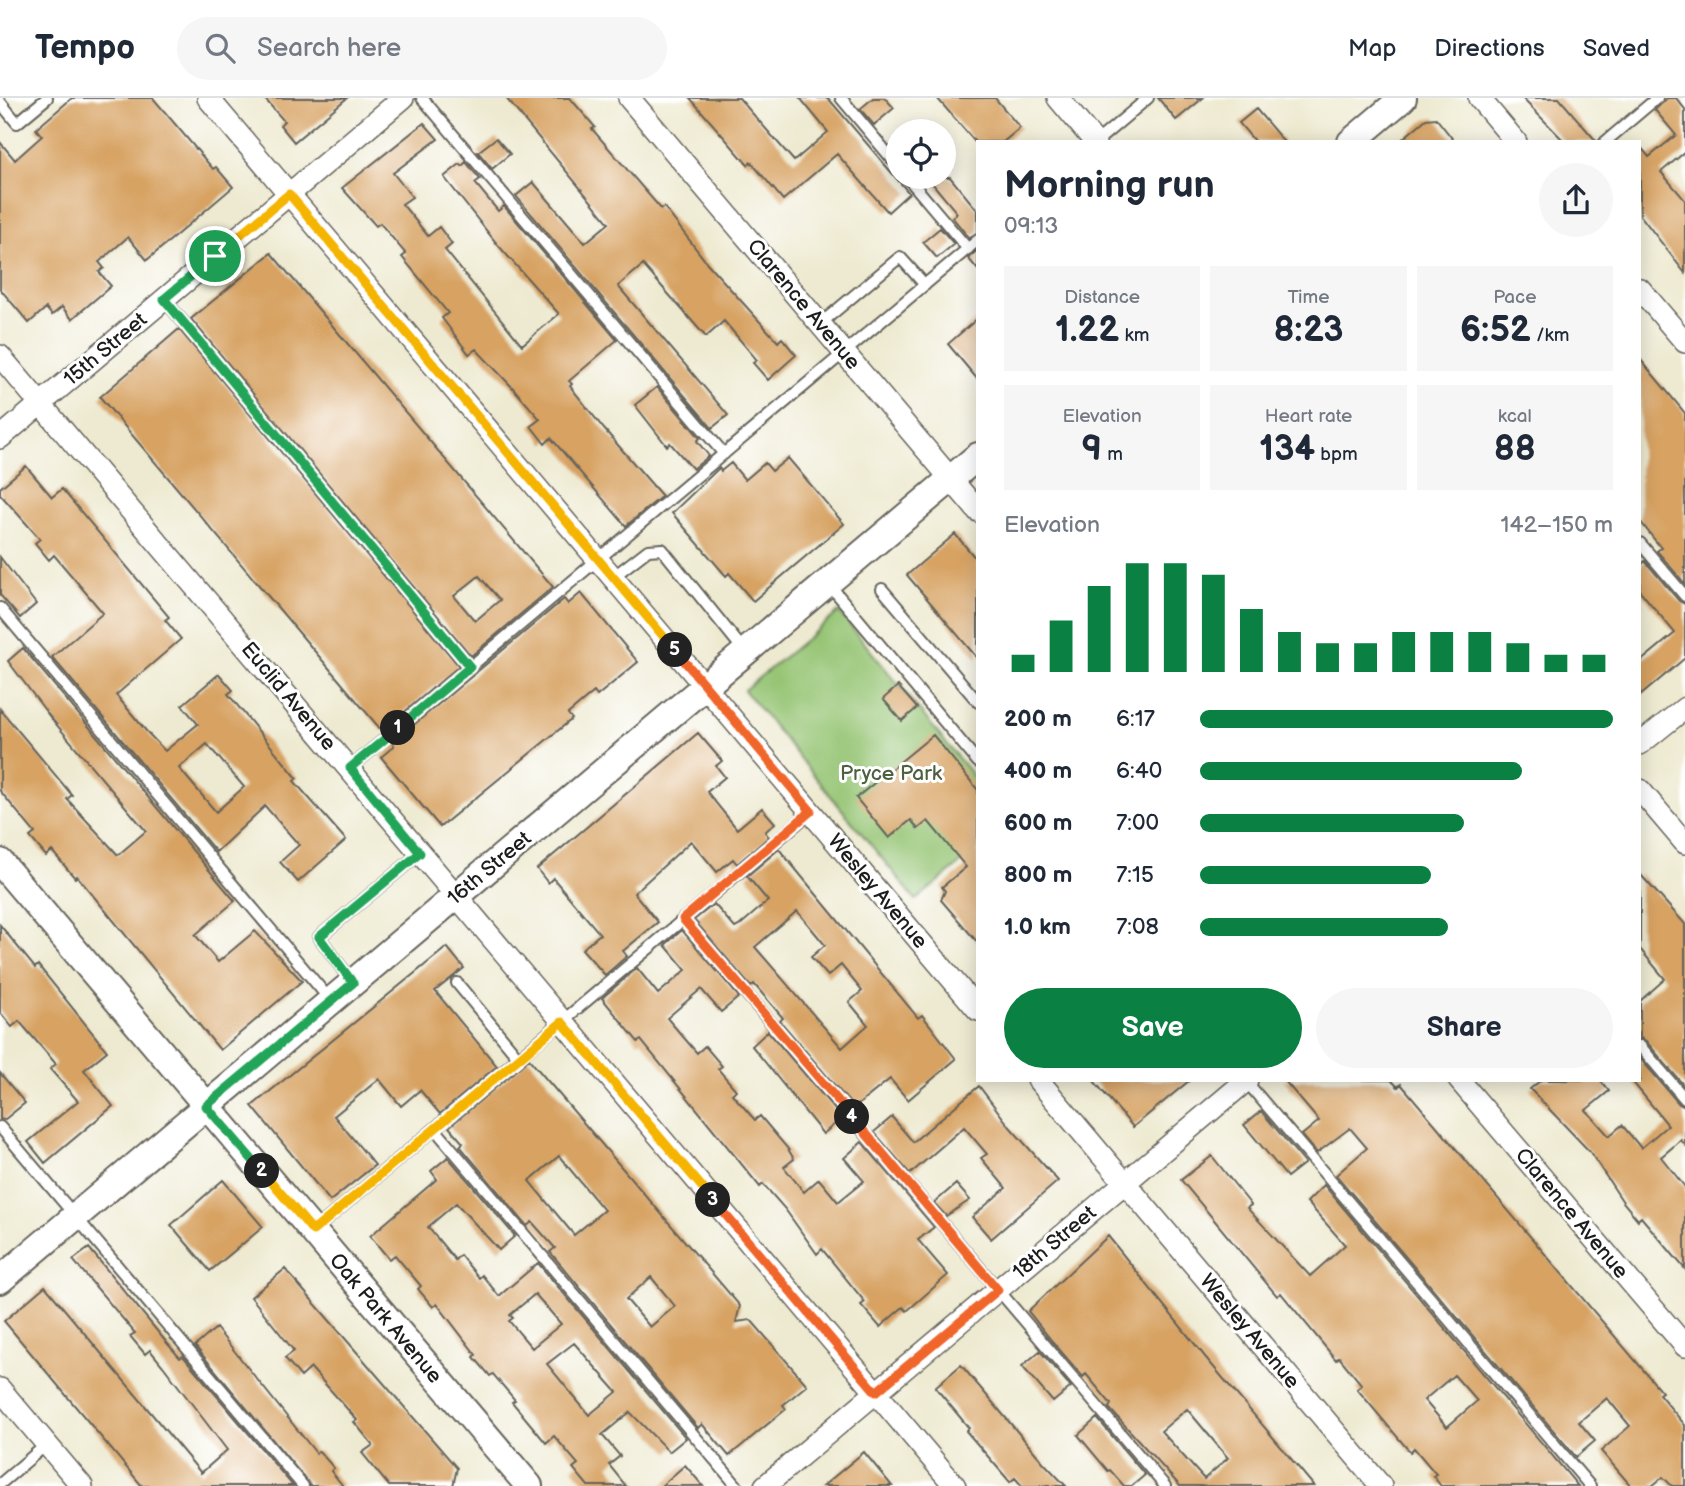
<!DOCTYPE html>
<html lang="en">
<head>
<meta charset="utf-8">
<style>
	:root { --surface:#fff; --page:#f6f6f7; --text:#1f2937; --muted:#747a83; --line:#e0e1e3; --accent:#0b8043 }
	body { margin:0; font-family:"Balsamiq Sans",sans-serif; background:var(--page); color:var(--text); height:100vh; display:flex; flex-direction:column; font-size:26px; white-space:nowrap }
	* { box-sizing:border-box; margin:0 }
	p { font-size:23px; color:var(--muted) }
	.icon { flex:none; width:38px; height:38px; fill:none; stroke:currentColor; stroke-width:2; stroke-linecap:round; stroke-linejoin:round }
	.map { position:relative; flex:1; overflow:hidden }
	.sheet { position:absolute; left:976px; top:42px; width:665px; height:942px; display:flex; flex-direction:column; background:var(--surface); border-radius:0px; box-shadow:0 4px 18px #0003 }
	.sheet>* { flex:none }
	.tools { position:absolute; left:886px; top:21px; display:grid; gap:14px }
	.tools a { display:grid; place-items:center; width:70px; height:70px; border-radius:50%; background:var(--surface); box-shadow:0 4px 18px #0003; font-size:35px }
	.pin { position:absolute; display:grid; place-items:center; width:60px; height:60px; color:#fff; margin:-30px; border:4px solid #fff; border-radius:50%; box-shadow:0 2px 7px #0007 }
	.km { position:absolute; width:35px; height:35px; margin:-18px; border-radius:50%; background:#222; color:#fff; font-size:19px; line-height:35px; text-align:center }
	.round { display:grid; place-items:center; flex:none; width:74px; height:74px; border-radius:37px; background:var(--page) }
	.headline { display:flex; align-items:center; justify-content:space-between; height:119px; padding:0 28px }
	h1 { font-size:38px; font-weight:800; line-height:52px }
	.stats { display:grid; grid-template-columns:repeat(3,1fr); gap:10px; height:119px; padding:7px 28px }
	.stats div { display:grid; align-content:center; border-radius:0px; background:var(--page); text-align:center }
	.stats b { font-size:35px; font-weight:800 }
	.stats small { font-size:19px; font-weight:400 }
	.stats p { font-size:19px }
	.chart { height:196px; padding:14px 28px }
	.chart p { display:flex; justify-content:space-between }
	.chart svg { width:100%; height:126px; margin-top:7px; stroke:var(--accent); stroke-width:6 }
	.action { display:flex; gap:14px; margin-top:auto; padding:14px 28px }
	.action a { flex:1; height:80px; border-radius:42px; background:var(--accent); color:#fff; font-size:28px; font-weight:800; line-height:80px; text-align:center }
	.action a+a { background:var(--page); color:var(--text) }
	ul { padding:0 28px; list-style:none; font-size:23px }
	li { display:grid; grid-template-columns:112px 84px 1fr; align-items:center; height:52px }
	li i { height:18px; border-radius:9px; background:var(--accent) }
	header { display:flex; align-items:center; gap:42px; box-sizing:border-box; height:98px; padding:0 35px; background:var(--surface); border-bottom:2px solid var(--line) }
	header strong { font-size:33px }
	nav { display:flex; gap:38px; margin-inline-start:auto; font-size:24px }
	.search { width:490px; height:63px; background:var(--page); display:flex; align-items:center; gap:18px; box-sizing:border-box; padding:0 24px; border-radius:38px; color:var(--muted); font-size:26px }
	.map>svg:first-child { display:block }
</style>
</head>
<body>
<header>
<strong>Tempo</strong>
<div class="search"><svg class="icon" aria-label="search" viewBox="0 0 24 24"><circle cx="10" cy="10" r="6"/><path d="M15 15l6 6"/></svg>Search here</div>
<nav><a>Map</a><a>Directions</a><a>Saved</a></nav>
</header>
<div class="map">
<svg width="1685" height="1388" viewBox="0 0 1685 1388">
	<rect width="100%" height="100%" fill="#fff"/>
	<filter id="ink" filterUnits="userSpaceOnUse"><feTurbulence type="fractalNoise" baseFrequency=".0143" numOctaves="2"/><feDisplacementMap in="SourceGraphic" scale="14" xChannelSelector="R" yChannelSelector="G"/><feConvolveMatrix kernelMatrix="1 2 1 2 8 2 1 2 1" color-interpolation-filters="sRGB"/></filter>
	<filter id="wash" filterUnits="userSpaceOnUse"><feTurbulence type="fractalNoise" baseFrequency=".00686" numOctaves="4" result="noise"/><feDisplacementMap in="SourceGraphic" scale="28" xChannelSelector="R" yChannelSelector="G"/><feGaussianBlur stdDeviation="1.57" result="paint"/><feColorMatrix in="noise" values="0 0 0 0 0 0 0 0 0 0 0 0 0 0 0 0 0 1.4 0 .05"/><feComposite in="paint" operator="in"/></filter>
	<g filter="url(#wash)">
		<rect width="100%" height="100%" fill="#eeead1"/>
		<!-- green -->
		<path fill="#96c574" stroke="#597048" stroke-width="2" d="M839,514l139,170v67l-62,51 -172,-210z"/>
		<g id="blocks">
			<!-- building -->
			<path fill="#d7a262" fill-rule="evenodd" d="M72,0h81l60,71 3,-2 17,20 -86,73 -19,-23 -29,25 5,6 -5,4 12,14 -39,33 -10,-12 -10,8 -6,-7 -17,15 -29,-34v-147l15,18 27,-24 -6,-7z
				M264,0h83l-53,44 -14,-17 4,-4z
				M506,0h64l25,29 -3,2 69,80 3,-2 43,56 71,79 4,-4 14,17 -28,25 -15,-17 4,-3 -33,-39 -18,16 -63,-72 -25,21 110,129 -16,13 -196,-232 17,-14 52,61 24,-20z
				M690,0h49l55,63 34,-29 -28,-34h28l81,95 -21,19 -51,-58 -54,46 -32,-38 -3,3z
				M873,0h12l9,10 -20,17 -14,-16z
				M937,0h58l25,30 -17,14h-28z
				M1158,0h45l-27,22z
				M1522,0h37l38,44h-32z
				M1667,0h9l9,11v43l-24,20 24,28v73l-45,-58v-69l9,11 27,-22 -21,-25z
				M1256,11l28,33h-29l-16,-19z
				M1436,20l19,24h-56l27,-23z
				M424,25l14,16 -45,34 19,24 -10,7 26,32 11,-9 13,17 -7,6 77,95 37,-31 -61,-69 -54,-68 16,-13 2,2 4,-4 14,17 -5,4 23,28 6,-5 113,134 -48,41 3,3 -2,2 34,43 58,67 -36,30 -75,-88 -6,6 -14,-18 9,-7 -27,-31 -37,-39 -7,5 -27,-36 6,-5 -46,-56 4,-3 -26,-31 -4,3 -34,-38z
				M496,40l14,16 -18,15 -14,-17z
				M927,79h23l28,34v21l-9,6 -17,-21 5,-4z
				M940,130l14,16 -17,14 -14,-16z
				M978,152v20l-10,-12z
				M271,155l282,334 -82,69 -280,-337zM479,478l21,24 -25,21 -21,-25z
				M978,220v62l-30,-36z
				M179,231l280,337 -77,65 -282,-334z
				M1640,261l45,54v171l-28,-33 4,-3 -21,-27z
				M657,289l43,51 -3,3 12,15 -16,13 -23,-26 -3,3 -32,-41z
				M788,360l56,66 -91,77 -24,-28 -3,3 -54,-63 47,-45 2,3 10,-8 14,17 20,-17 7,8z
				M26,368l26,31 10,-8 107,128 -4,3 16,19 -65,56 31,37 18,19 33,-27 -16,-19 37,-31 14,16 -5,4 69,84 -3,3 52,59 -48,42 -18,-20 19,-17 -34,-39 -49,46 -164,-195 51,-44 -49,-58 -5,5 -14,-17 5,-4 -40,-45v-6zM207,646l37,43 -28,25 -37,-44z
				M955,436l23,27v98l-71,-84z
				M0,459l36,47 -16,14 -20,-23z
				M1645,463l34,40 6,3v54l-45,38v-34l35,-29 -35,-42v-25z
				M581,495l57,69 -41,34 -3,-4 -26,22 4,5 -132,108 -59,-70 13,-11 -2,-3 172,-144 4,5z
				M23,550l212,253 -40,34 2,2 21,25 37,-31 47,50 -82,69 -143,-174 -2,2 -23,-27 -6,5 -16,-19 5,-4 -35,-42v-82l72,86 -5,4 51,56 28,-24 -96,-114 -42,-56z
				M898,588l19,22 -15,13 -19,-22z
				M698,635l24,28 -6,5 9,11 -18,15 30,37 25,-21 13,15 -10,9 4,5 -32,27 -4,-5 -16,13 -26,-31 -57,52 24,29 -35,29 4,5 -22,19 -23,-26 18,-15 -47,-56 -5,5 -11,-14z
				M933,637l45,55v153l-37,-43 4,-9 -3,-4 24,-20 -38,-46 -10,8 -7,-9 -22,18 -33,-40z
				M779,751l139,169 4,-3 34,44 -48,41 -18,-21 -36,29 -74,-87 3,-3 -29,-34 -3,3 -57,-67 20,-16 21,24 4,-2 29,-25 -21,-25zM797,813l28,34 -14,12 17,19 13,-11 21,26 -13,11 19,23 -26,23 -87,-101z
				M1640,776l45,50v163l-39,-46 -6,-3v-37l25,-22 -25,-30z
				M0,827l35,43 3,-3 69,86 -23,19 29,36 -68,57 -17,-21 50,-41 -28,-32 6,-5 -37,-43 -7,6 -12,-15z
				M682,832l57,67 -18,15 -20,-23 -34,29 30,35 8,-7 17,20 -4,3 18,21 -4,4 23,26 5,-4 28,33 6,10 -10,8 20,25 15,-13 19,23 26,-21 -20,-23 18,-16 72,85 -16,13 30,35 -41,36 -4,-4 -23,20 -19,-22 4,-3 -43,-53 -5,5 -32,-45 -22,-25 -3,3 -119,-147 -3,2 -36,-44 35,-30 21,26 28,-24 -21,-25z
				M447,849l17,21 -29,23 62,75 -57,48 -20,-24 -19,16 -22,-27 -45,37 41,49 -45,36 -78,-95z
				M768,933l74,87 -19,16 -71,-88z
				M1640,960l39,46 6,3v38l-4,-5 -20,17 24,30v82l-44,-52 -3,3 -15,-18 -33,-50 -60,-63 11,-9h59l9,11 -23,19 23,26 13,-11 19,23 27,-23 -37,-45h9z
				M529,961l211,247 -4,16 15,-2 56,65 -24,20 3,4 -57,47 -27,-32 -4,4 -148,-176 5,-4 -23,-26 -5,4 -67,-80 3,-3 -14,-16zM559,1058l45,54 -30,25 -45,-54zM651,1179l24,29 -25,21 -24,-28z
				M0,975l25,30 -21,17 -4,-1z
				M1093,982h97l-57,47z
				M1284,982h107l7,7 3,-3 261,308 -3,2 26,31v61h-13l-9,-9 -11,9h-21l-30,-35 29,-25 -23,-28 -28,24 16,19 -19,16 -240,-282 31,-27 -17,-20 -33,25 -15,-18 17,-14z
				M979,988l31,41 48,54 -67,58 -19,-22 34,-29 -25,-30 6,-4 -23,-27 -54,47 -36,-42 18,-15 21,25z
				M1261,1013l44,52 -18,14 -43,-52z
				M1212,1058l39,49 -4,3 63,68 35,-31 -38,-43 17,-17 254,301h-137l-8,-10 3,-2 -22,-26 -4,4 -53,-63 5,-4 -23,-28 -3,3 -55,-67 -4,3 -96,-116zM1454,1277l23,26 -30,26 -23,-27z
				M448,1059l67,79 -16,14 -43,-47 -28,24 27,33 5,-5 19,23 3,-3 17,21 39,-33 148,175 -17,14 -39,-40 -28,23 18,21 -11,9 17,21h-38l-15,-18 5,-4 -24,-28 -8,7 -34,-41 3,-2 -22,-26 -3,2 -16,-19 2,-2 -39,-51 -4,3 -15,-18 3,-3 -26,-31 -6,4 -19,-23 67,-57 -6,-8zM535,1196l26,30 -29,24 -23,-27 4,-3 -3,-3zM574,1245l43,49 -28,23 -42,-51z
				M223,1082l40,47 -53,44 -39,-46z
				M956,1086l14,16 -24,16 -12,-13z
				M1108,1138l98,122 108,128h-134l-71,-78 2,-4 -25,-30 -3,3 -31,-36 -24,-30zM1187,1311l41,49 -24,21 -43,-48z
				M89,1150l78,95 13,15 3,-2 110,130h-151l-138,-165 41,-35 156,187 26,-23 -64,-84 -13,-16 -5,4 -15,-18 5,-3 -62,-73z
				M285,1171l172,199 -4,18h-64l-27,-33 11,-8 -19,-23 3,-2 -46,-52 -10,9 -16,-19 9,-7 -43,-54z
				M216,1230l100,125 3,-2 15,17 -3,3 12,15h-32l-116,-140z
				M1040,1253l31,36 -18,15 -31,-36z
				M961,1267l82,97 23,24h-44l-7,-8 -5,4 -44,-51 3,-3 -34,-41z
				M1097,1320l48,57 -13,11h-8l-14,-16 -2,1 -30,-36z
				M864,1354l28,34h-69z
				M685,1367l18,21h-42z"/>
		</g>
	</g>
	<g filter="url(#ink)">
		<use href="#blocks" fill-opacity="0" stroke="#66645b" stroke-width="2"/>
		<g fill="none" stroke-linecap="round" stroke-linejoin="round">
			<!-- service casing -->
			<g stroke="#66645b" stroke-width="14">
				<path id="service" d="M422,0l302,356
					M841,0l57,68
					M0,4l17,21 30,-25
					M1096,44l52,-44
					M1605,44l52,-44
					M907,79l61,72
					M164,201l306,368
					M820,226l80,-67 25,28
					M1640,445l45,53
					M613,479l35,-27 14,-1 83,103
					M828,485l150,179
					M882,491l96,113
					M0,510l331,393
					M350,670l628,-528
					M683,821l482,567
					M353,885l-34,-46 101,-84
					M457,885l62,75
					M1640,948l45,53
					M1245,982l345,406
					M0,1029l303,359
					M435,1031l302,357
					M313,1133l498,-419
					M0,1386l47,-40"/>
			</g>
			<!-- minor casing -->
			<g stroke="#66645b" stroke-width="24">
				<path id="minor" d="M208,0l770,912
					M629,0l349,413
					M1058,0l37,44
					M1479,0l37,44
					M1640,191l45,53
					M0,258l955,1130
					M0,340l403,-340
					M1640,646l45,-36
					M1640,692l45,53
					M1038,982l343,406
					M1459,982l226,266
					M0,1291l82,97
					M765,1388l482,-406"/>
			</g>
			<!-- tertiary casing -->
			<g stroke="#66645b" stroke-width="30">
				<path id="tertiary" d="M1351,44l52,-44
					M0,764l529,624
					M0,1182l978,-824"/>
			</g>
			<!-- service -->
			<use href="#service" stroke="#fff" stroke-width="10"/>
			<!-- minor -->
			<use href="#minor" stroke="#fff" stroke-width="21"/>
			<!-- tertiary -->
			<use href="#tertiary" stroke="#fff" stroke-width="26"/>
		</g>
	</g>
	<g fill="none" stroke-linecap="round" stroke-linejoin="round" filter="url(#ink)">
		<!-- split-1 casing -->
		<g stroke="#fff" stroke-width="14">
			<path id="split-1" d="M215,158l-51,43 306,368 -72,61"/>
		</g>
		<!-- split-2 casing -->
		<g stroke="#fff" stroke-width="14">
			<path id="split-2" d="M262,1073l-56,-65 147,-123 -34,-46 101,-84 -70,-85 48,-40"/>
		</g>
		<!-- split-3 casing -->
		<g stroke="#fff" stroke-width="14">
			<path id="split-3" d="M262,1073l51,60 249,-209 151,178"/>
		</g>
		<!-- split-4 casing -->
		<g stroke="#fff" stroke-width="14">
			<path id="split-4" d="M713,1102l163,192 122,-102 -146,-173"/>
		</g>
		<!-- split-5 casing -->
		<g stroke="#fff" stroke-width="14">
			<path id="split-5" d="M675,552l136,161 -128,108 169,198"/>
		</g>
		<!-- split-6 casing -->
		<g stroke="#fff" stroke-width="14">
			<path id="split-6" d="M215,158l74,-62 386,456"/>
		</g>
		<!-- split-1 -->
		<use href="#split-1" stroke="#22a559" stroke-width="9"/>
		<!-- split-2 -->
		<use href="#split-2" stroke="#22a559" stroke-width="9"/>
		<!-- split-3 -->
		<use href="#split-3" stroke="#f5b400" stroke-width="9"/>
		<!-- split-4 -->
		<use href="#split-4" stroke="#f0652b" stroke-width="9"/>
		<!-- split-5 -->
		<use href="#split-5" stroke="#f0652b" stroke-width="9"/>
		<!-- split-6 -->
		<use href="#split-6" stroke="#f5b400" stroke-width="9"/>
	</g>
	<g text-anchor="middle" stroke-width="6" stroke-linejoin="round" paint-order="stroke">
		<!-- street labels -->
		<g font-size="21" fill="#1c1c1c" stroke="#fff">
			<text transform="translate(804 206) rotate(50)" y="7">Clarence Avenue</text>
			<text transform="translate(105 251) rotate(-40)" y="7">15th Street</text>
			<text transform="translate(289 598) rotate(50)" y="7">Euclid Avenue</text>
			<text transform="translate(489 770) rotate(-40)" y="7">16th Street</text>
			<text transform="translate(878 793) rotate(50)" y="7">Wesley Avenue</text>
			<text transform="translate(1572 1115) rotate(50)" y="7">Clarence Avenue</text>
			<text transform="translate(1054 1144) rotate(-40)" y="7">18th Street</text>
			<text transform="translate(386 1220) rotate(50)" y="7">Oak Park Avenue</text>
			<text transform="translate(1250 1233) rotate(50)" y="7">Wesley Avenue</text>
		</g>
		<!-- park labels -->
		<g font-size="21" fill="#4d603f" stroke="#fff">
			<text x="891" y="682">Pryce Park</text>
		</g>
	</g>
</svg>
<div class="tools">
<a><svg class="icon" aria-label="locate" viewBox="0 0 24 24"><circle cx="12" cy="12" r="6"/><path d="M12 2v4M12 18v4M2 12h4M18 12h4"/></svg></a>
</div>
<div class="pin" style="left:215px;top:158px;background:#1e9e55"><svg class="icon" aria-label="arrive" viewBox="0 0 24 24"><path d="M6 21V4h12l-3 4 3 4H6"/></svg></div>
<b class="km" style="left:398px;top:630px">1</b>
<b class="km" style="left:262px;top:1073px">2</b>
<b class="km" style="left:713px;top:1102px">3</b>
<b class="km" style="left:852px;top:1019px">4</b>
<b class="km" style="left:675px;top:552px">5</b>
<section class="sheet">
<div class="headline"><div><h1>Morning run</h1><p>09:13</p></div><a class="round"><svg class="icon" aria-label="share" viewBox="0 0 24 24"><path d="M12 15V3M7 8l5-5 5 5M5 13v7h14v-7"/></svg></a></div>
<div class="stats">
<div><p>Distance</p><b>1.22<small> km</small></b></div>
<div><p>Time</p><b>8:23</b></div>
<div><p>Pace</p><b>6:52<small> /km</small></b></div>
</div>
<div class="stats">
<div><p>Elevation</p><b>9<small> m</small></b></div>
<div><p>Heart rate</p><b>134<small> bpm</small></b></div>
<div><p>kcal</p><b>88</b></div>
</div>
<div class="chart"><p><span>Elevation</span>142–150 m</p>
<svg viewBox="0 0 160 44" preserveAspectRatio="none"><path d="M5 44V38M15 44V26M25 44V14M35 44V6M45 44V6M55 44V10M65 44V22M75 44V30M85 44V34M95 44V34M105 44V30M115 44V30M125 44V30M135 44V34M145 44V38M155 44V38"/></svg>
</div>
<ul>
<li><b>200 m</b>6:17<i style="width:100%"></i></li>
<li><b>400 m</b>6:40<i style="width:78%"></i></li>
<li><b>600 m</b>7:00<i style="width:64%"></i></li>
<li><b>800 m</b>7:15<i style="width:56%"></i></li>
<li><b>1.0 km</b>7:08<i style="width:60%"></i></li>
</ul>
<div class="action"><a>Save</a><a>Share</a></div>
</section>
</div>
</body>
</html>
